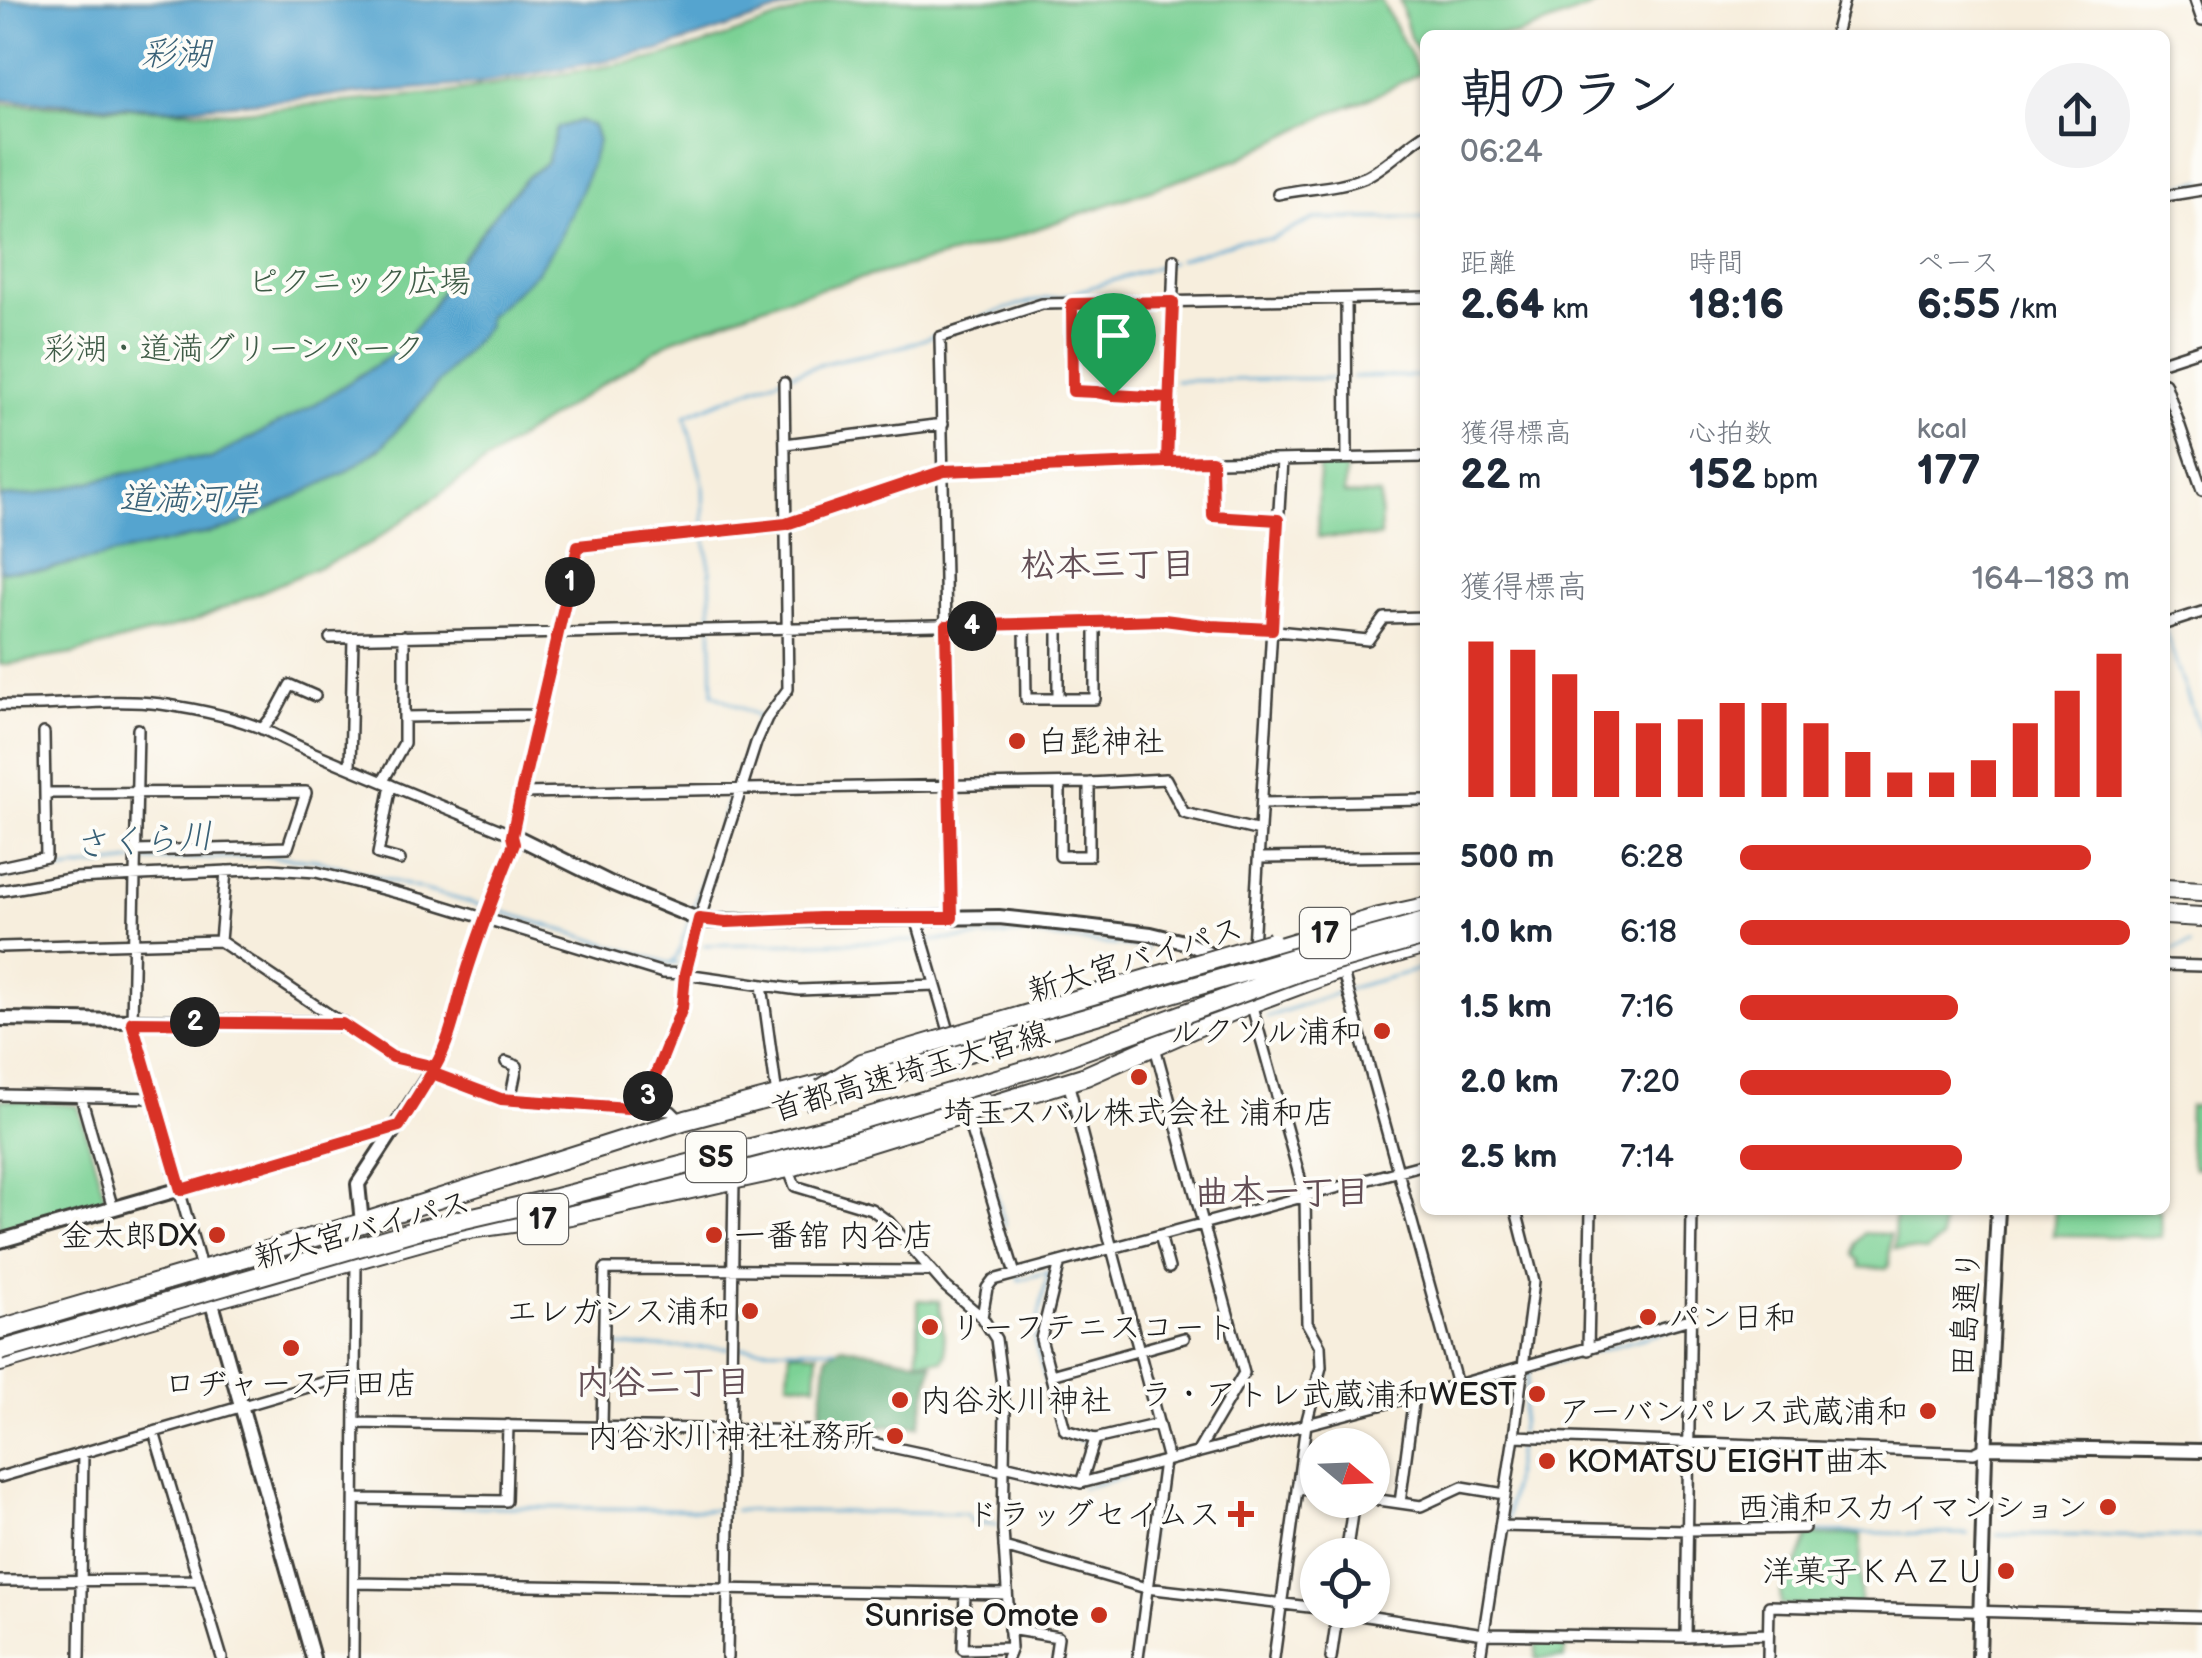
<!DOCTYPE html>
<html lang="ja">
<head>
<meta charset="utf-8">
<style>
	:root { --surface:#fff; --page:#f2f2f3; --text:#1f2937; --muted:#747a83; --accent:#d93025 }
	body { margin:0; font-family:"Balsamiq Sans","Klee One",sans-serif; background:var(--page); color:var(--text); height:100vh; display:flex; flex-direction:column; font-size:38px; white-space:nowrap }
	* { box-sizing:border-box; margin:0 }
	p { font-size:32px; color:var(--muted) }
	.icon { flex:none; width:55px; height:55px; fill:none; stroke:currentColor; stroke-width:2; stroke-linecap:round; stroke-linejoin:round }
	.map { position:relative; flex:1; overflow:hidden }
	.details { position:absolute; left:1420px; top:30px; width:750px; height:1185px; display:flex; flex-direction:column; background:var(--surface); border-radius:15px; box-shadow:0 2px 8px #0004 }
	.details>* { flex:none }
	.needle { width:65px; rotate:109deg }
	.tools { position:absolute; left:1300px; top:1428px; display:grid; gap:20px }
	.tools a { display:grid; place-items:center; width:90px; height:90px; border-radius:50%; background:var(--surface); box-shadow:0 2px 8px #0004; font-size:50px }
	.pin { position:absolute; display:grid; place-items:center; width:85px; height:85px; color:#fff; margin:-102px -42px; border-radius:50% 50% 50% 0; rotate:-45deg; box-shadow:0 0 10px #0007 }
	.pin .icon { rotate:45deg }
	.km { position:absolute; width:50px; height:50px; margin:-25px; border-radius:50%; background:#222; color:#fff; font-size:28px; line-height:50px; text-align:center }
	.round { display:grid; place-items:center; flex:none; width:105px; height:105px; border-radius:52px; background:var(--page) }
	.overview { display:flex; align-items:center; justify-content:space-between; height:170px; padding:0 40px }
	h1 { font-size:55px; font-weight:700; line-height:75px }
	.stats { display:grid; grid-template-columns:repeat(3,1fr); gap:15px; height:170px; padding:10px 40px }
	.stats div { display:grid; align-content:center }
	.stats b { font-size:42px; font-weight:700 }
	.stats small { font-size:28px; font-weight:400 }
	.stats p { font-size:28px }
	.chart { height:280px; padding:20px 40px }
	.chart p { display:flex; justify-content:space-between }
	.chart svg { width:100%; height:180px; margin-top:10px; stroke:var(--accent); stroke-width:6 }
	ul { padding:0 40px; list-style:none; font-size:32px }
	li { display:grid; grid-template-columns:160px 120px 1fr; align-items:center; height:75px }
	li i { height:25px; border-radius:12px; background:var(--accent) }
	.map>svg:first-child { display:block }
</style>
</head>
<body>
<div class="map">
<svg width="2202" height="1658" viewBox="0 0 2202 1658">
	<rect width="100%" height="100%" fill="#fdfcf7"/>
	<filter id="ink" filterUnits="userSpaceOnUse"><feTurbulence type="fractalNoise" baseFrequency=".01" numOctaves="2"/><feDisplacementMap in="SourceGraphic" scale="20" xChannelSelector="R" yChannelSelector="G"/><feConvolveMatrix kernelMatrix="1 2 1 2 8 2 1 2 1" color-interpolation-filters="sRGB"/></filter>
	<filter id="wash" filterUnits="userSpaceOnUse"><feTurbulence type="fractalNoise" baseFrequency=".0048" numOctaves="4" result="noise"/><feDisplacementMap in="SourceGraphic" scale="40" xChannelSelector="R" yChannelSelector="G"/><feGaussianBlur stdDeviation="2.25" result="paint"/><feColorMatrix in="noise" values="0 0 0 0 0 0 0 0 0 0 0 0 0 0 0 0 0 1.4 0 .05"/><feComposite in="paint" operator="in"/></filter>
	<g filter="url(#wash)">
		<rect width="100%" height="100%" fill="#f7eedd"/>
		<!-- green -->
		<path fill="#7cd195" stroke="#4c7658" stroke-width="2.5" d="M830,0h551l39,73 -46,23 -45,18 -92,46 -244,84 -208,54 -113,42 -146,93 -159,113 -175,76 -120,32 -72,11v-561l231,8 221,-20 199,-33 51,-14z
			M1400,0h209l-92,35h-92v28l-15,-25z
			M1319,462h27l-2,32 36,1 1,42h-63z
			M0,1099l78,7 29,98 -107,29z
			M2189,1106h13v61l-8,1 -6,-24z
			M1895,1210h48l-2,29 -15,12 -32,-2z
			M2055,1210h105l1,27 -108,-2z
			M1864,1233l26,1 -1,32 -3,3 -26,-2 -1,-6 -5,-6 2,-12z
			M918,1300l21,1 7,52 -3,8 -25,-1z
			M790,1351l28,2 -2,32 -28,-3z
			M1861,1535l-1,71 -79,-1 -1,-14 12,-14 16,-41z
			M1536,1639h29v19h-29z"/>
		<!-- forest -->
		<path fill="#65b37e" stroke="#40684d" stroke-width="2.5" d="M842,1346l91,18 -14,62 -38,-1 -4,13 -58,-12 8,-71z"/>
		<!-- water -->
		<path fill="#55a4cf" stroke="#386076" stroke-width="2.5" d="M0,0h811l-154,51 -179,33 -309,25 -169,-9z
			M579,121l14,5 5,15 -12,38 -27,61 -23,33 -49,45 1,8 -106,121 -38,26 -113,55 -183,41 -48,2v-74l39,-3 147,-35h24l102,-53 84,-54 35,-44 23,-39 44,-59 28,-32 21,-16 10,-34z"/>
		<g fill="none" stroke-linecap="round" stroke-linejoin="round">
			<!-- stream -->
			<path stroke="#55a4cf" stroke-width="2.5" d="M2165,189l37,-8
				M1179,260l62,-20 30,-1 43,-20 111,-1
				M1352,377l73,-1
				M1175,381l169,-3
				M704,529l-1,-46 -18,-67c48,-20 96,-40 145,-54 28,-7 57,-10 83,-19 48,-16 97,-41 147,-46l112,-35
				M705,537l5,33 3,124 45,22 -24,70
				M2165,631l37,107
				M141,861l123,-5 52,4 170,47
				M0,878l133,-17
				M494,909l171,53 13,2
				M693,910l38,-116
				M925,941l99,-7 123,15
				M704,945l213,-4
				M2165,952l25,-8
				M672,963l5,-6 12,-35
				M1267,1017l87,-30 71,-19
				M980,1134l25,92
				M1018,1277l1,3 29,-8 -14,66 26,96 27,8
				M607,1346l122,2
				M737,1348l99,1
				M1526,1370l161,-44
				M1220,1422l29,-49
				M1520,1432l9,-61
				M1008,1471l56,13
				M1081,1488l46,-12
				M366,1505l361,5
				M735,1510l232,4 3,7 28,4
				M1507,1521l12,-81
				M1810,1532l158,2
				M1997,1535l205,2
				M1491,1630l15,-101
				M1690,1633l1,-37
				M1132,1658l26,-189
				M1486,1658l3,-20"/>
		</g>
	</g>
	<g filter="url(#ink)">
		<g fill="none" stroke-linecap="round" stroke-linejoin="round">
			<!-- street casing -->
			<g stroke="#3d3c39" stroke-width="14">
				<path id="street" d="M2195,0l7,20
					M1835,35l9,-35
					M1278,194c28,-6 61,-6 87,-17 23,-11 39,-30 60,-43
					M2165,196l37,-6
					M1346,299l1,159
					M1072,304l1,87 96,7
					M2165,361l37,-12
					M2165,383l37,107
					M785,444l158,-20
					M1212,461l1,55 65,4
					M1167,462l7,-203
					M1058,624v75
					M2165,624l37,-12
					M1025,625l1,74h69v-75
					M330,638l834,-18 204,20 16,-22 41,-1
					M0,705c55,3 106,-8 161,-1 35,5 72,12 104,26 16,8 32,16 49,23 66,28 132,55 199,82
					M404,717l135,-2
					M138,729l-6,293 70,249
					M262,729l13,-16 15,-28 25,11
					M350,767l3,-129
					M383,781l21,-38v-107
					M1060,784v72h29v-73
					M391,785l-13,69 22,6
					M45,793l261,-1
					M521,793l568,-10 77,-4 18,34 76,18
					M1262,803l163,-3
					M136,851l152,-4 18,-54
					M1259,858l166,-2
					M0,867l46,-10 -2,-124
					M0,891l75,-13 196,-9 45,3 105,27 242,74 22,1 114,16 136,-5
					M916,918l35,120
					M952,918l-12,-581 102,-33 383,-7
					M220,941l6,-70
					M1253,946l29,-486
					M0,947l220,-6 172,116 43,10c16,-28 21,-59 30,-89 14,-46 31,-90 49,-134l-1,-9 8,-42 57,-246 208,-23 158,-53 223,-9 258,-5
					M2165,965l37,1
					M1342,969l115,416
					M762,985l15,111
					M1251,1003l54,193 2,127 13,23 1,21 -15,57 -32,234
					M1155,1047l89,326 -47,80
					M506,1062l11,4 -7,34
					M431,1073l70,26 170,12 9,9
					M1068,1082l100,378
					M0,1095l155,3
					M81,1097l32,112
					M643,1109l39,-101 3,-34 6,-28 65,-203 11,-25 21,-29 -4,-306
					M966,1114l49,160
					M788,1168l7,18 76,23 18,13 56,64 37,31 14,22 9,69 -2,122 8,118 -4,10
					M181,1189l213,-62
					M1160,1235l9,33
					M1060,1262l-19,77 24,91 30,9 64,-15
					M982,1317l5,-29 6,-8 432,-116
					M1588,1350l3,-140
					M1051,1375l133,-37
					M355,1423l461,8 188,40
					M602,1427l3,-158 326,2
					M154,1432l68,226
					M1514,1436l460,17 12,-6
					M1004,1465l77,18 376,-98 233,-66
					M0,1477l356,-104
					M1081,1483l14,-44
					M1297,1488l21,3
					M355,1499l151,2 2,-76
					M1372,1499l49,7 41,-19 43,7
					M1400,1503l14,-107
					M1500,1526l188,4 116,-2
					M1004,1547l142,41 172,20
					M1346,1555l8,-55
					M0,1581l199,-1
					M354,1583l653,11
					M965,1593l-2,56 48,-1
					M1327,1610l157,24 202,3 82,-3
					M1009,1629l49,8 -3,21
					M1686,1637l6,-427
					M80,1658l3,-205
					M353,1658l3,-397
					M727,1658l7,-478
					M1138,1658l26,-197
					M1331,1658l7,-48
					M1480,1658l34,-222 20,-155 -18,-71
					M1768,1658l1,-52 433,11"/>
			</g>
			<!-- secondary casing -->
			<g stroke="#3d3c39" stroke-width="18">
				<path id="secondary" d="M513,835l97,48 85,35 14,3 290,-4 86,9 66,8 37,9 38,20 11,17
					M0,1019l342,5
					M362,1223l-4,-39 77,-117
					M0,1241l181,-52
					M211,1300l102,358
					M1986,1447l216,4
					M1979,1658l6,-204 13,-244"/>
			</g>
			<!-- highway casing -->
			<g stroke="#3d3c39" stroke-width="22">
				<path id="highway" d="M2165,889l37,2
					M2165,915l37,2
					M1260,953l115,-35 50,-11
					M617,1189l36,-6 203,-50 124,-36
					M0,1329l362,-106 324,-103 167,-44 143,-44
					M0,1362l211,-62 250,-70 110,-15 217,-47 298,-92 165,-73 91,-34 83,-24"/>
			</g>
			<!-- street -->
			<use href="#street" stroke="#fff" stroke-width="9"/>
			<!-- secondary -->
			<use href="#secondary" stroke="#fff" stroke-width="12"/>
			<!-- highway -->
			<use href="#highway" stroke="#fff" stroke-width="18"/>
			<!-- highway-bridge casing -->
			<g stroke="#3d3c39" stroke-width="22" stroke-linecap="butt">
				<path id="highway-bridge" d="M821,1089l41,-26 410,-121
					M803,1100l490,-142 132,-36
					M0,1351l417,-121 139,-32 296,-76 192,-57 260,-95 121,-34"/>
			</g>
			<!-- highway-bridge -->
			<use href="#highway-bridge" stroke="#fff" stroke-width="18"/>
		</g>
	</g>
	<g fill="none" stroke-linecap="round" stroke-linejoin="round" filter="url(#ink)">
		<!-- route casing -->
		<g stroke="#fff" stroke-width="20">
			<path id="route" d="M1113,395l56,3 -2,64 -223,9 -158,53 -208,22 -57,247 -9,43 2,8c-18,45 -35,88 -49,134 -9,30 -14,61 -30,89l-43,-10 -50,-33 -210,-2 49,168 218,-64 33,-53 69,26 141,10 40,-101 3,-34 14,-55 27,3 94,-4h132l-6,-292 218,-6 47,6 61,3 6,-109 -65,-4 -1,-55 -45,1 6,-160 -101,2 1,87 23,1 17,3"/>
		</g>
		<!-- route -->
		<use href="#route" stroke="#d93025" stroke-width="12"/>
	</g>
	<!-- markers -->
	<g fill="#c8321e" stroke="#fdfcf7" stroke-width="4">
		<circle cx="1017" cy="741" r="10"/>
		<circle cx="1382" cy="1031" r="10"/>
		<circle cx="1139" cy="1077" r="10"/>
		<circle cx="217" cy="1235" r="10"/>
		<circle cx="714" cy="1235" r="10"/>
		<circle cx="750" cy="1311" r="10"/>
		<circle cx="1648" cy="1317" r="10"/>
		<circle cx="930" cy="1327" r="10"/>
		<circle cx="291" cy="1348" r="10"/>
		<circle cx="1537" cy="1394" r="10"/>
		<circle cx="900" cy="1400" r="10"/>
		<circle cx="1928" cy="1411" r="10"/>
		<circle cx="895" cy="1436" r="10"/>
		<circle cx="1547" cy="1461" r="10"/>
		<circle cx="2108" cy="1507" r="10"/>
		<path d="M1236 1499h10v10h10v10h-10v10h-10v-10h-10v-10h10z"/>
		<circle cx="2006" cy="1571" r="10"/>
		<circle cx="1099" cy="1615" r="10"/>
	</g>
	<g text-anchor="middle" stroke-width="8" stroke-linejoin="round" paint-order="stroke">
		<!-- shield labels -->
		<g fill="#fdfcf7" stroke="#605f5e" stroke-width="2.5">
			<rect x="1300" y="908" width="50" height="50" rx="8"/>
			<rect x="686" y="1132" width="60" height="50" rx="8"/>
			<rect x="518" y="1194" width="50" height="50" rx="8"/>
		</g>
		<g font-size="30" font-weight="bold" fill="#1c1c1c">
			<text x="1325" y="943">17</text>
			<text x="716" y="1167">S5</text>
			<text x="543" y="1229">17</text>
		</g>
		<!-- park labels -->
		<g font-size="32" fill="#3e5b46" stroke="#fdfcf7">
			<text x="359" y="292">ピクニック広場</text>
			<text x="234" y="359">彩湖・道満グリーンパーク</text>
		</g>
		<!-- poi labels -->
		<g font-size="32" fill="#1c1c1c" stroke="#fdfcf7" text-anchor="end">
			<text x="1037" y="752" text-anchor="start">白髭神社</text>
			<text x="1362" y="1042">ルクソル浦和</text>
			<text x="1139" y="1123" text-anchor="middle">埼玉スバル株式会社 浦和店</text>
			<text x="197" y="1246">金太郎DX</text>
			<text x="734" y="1246" text-anchor="start">一番舘 内谷店</text>
			<text x="730" y="1322">エレガンス浦和</text>
			<text x="1668" y="1328" text-anchor="start">パン日和</text>
			<text x="950" y="1338" text-anchor="start">リーフテニスコート</text>
			<text x="291" y="1394" text-anchor="middle">ロヂャース戸田店</text>
			<text x="1517" y="1405">ラ・アトレ武蔵浦和WEST</text>
			<text x="920" y="1411" text-anchor="start">内谷氷川神社</text>
			<text x="1908" y="1422">アーバンパレス武蔵浦和</text>
			<text x="875" y="1447">内谷氷川神社社務所</text>
			<text x="1567" y="1472" text-anchor="start">KOMATSU EIGHT曲本</text>
			<text x="2088" y="1518">西浦和スカイマンション</text>
			<text x="1221" y="1525">ドラッグセイムス</text>
			<text x="1986" y="1582">洋菓子ＫＡＺＵ</text>
			<text x="1079" y="1626">Sunrise Omote</text>
		</g>
		<!-- street labels -->
		<g font-size="32" fill="#1c1c1c" stroke="#fdfcf7">
			<text transform="translate(1135 959) rotate(-17)" y="11">新大宮バイパス</text>
			<text transform="translate(910 1071) rotate(-16)" y="11">首都高速埼玉大宮線</text>
			<text transform="translate(362 1229) rotate(-15)" y="11">新大宮バイパス</text>
			<text transform="translate(1965 1313) rotate(-87)" y="11">田島通り</text>
		</g>
		<!-- water labels -->
		<g font-size="35" font-style="italic" fill="#386076" stroke="#fdfcf7">
			<text x="176" y="65">彩湖</text>
			<text x="189" y="510">道満河岸</text>
			<text transform="translate(143 840) rotate(-4)" y="12">さくら川</text>
		</g>
		<!-- neighbourhood labels -->
		<g font-size="35" font-weight="bold" fill="#634e55" stroke="#fdfcf7">
			<text x="1108" y="576">松本三丁目</text>
			<text x="1282" y="1204">曲本一丁目</text>
			<text x="663" y="1394">内谷二丁目</text>
		</g>
	</g>
</svg>
<div class="tools">
<a><svg class="needle" viewBox="-14 -14 28 28"><path d="M0-13l5 13h-10z" fill="#e53935"/><path d="M0 13l5-13h-10z" fill="#747a83"/></svg></a>
<a><svg class="icon" aria-label="locate" viewBox="0 0 24 24"><circle cx="12" cy="12" r="6"/><path d="M12 2v4M12 18v4M2 12h4M18 12h4"/></svg></a>
</div>
<div class="pin" style="left:1113px;top:395px;background:#1e9e55"><svg class="icon" aria-label="arrive" viewBox="0 0 24 24"><path d="M6 21V4h12l-3 4 3 4H6"/></svg></div>
<b class="km" style="left:570px;top:582px">1</b>
<b class="km" style="left:195px;top:1022px">2</b>
<b class="km" style="left:648px;top:1096px">3</b>
<b class="km" style="left:972px;top:626px">4</b>
<section class="details">
<div class="overview"><div><h1>朝のラン</h1><p>06:24</p></div><a class="round"><svg class="icon" aria-label="share" viewBox="0 0 24 24"><path d="M12 15V3M7 8l5-5 5 5M5 13v7h14v-7"/></svg></a></div>
<div class="stats">
<div><p>距離</p><b>2.64<small> km</small></b></div>
<div><p>時間</p><b>18:16</b></div>
<div><p>ペース</p><b>6:55<small> /km</small></b></div>
</div>
<div class="stats">
<div><p>獲得標高</p><b>22<small> m</small></b></div>
<div><p>心拍数</p><b>152<small> bpm</small></b></div>
<div><p>kcal</p><b>177</b></div>
</div>
<div class="chart"><p><span>獲得標高</span>164–183 m</p>
<svg viewBox="0 0 160 44" preserveAspectRatio="none"><path d="M5 44V6M15 44V8M25 44V14M35 44V23M45 44V26M55 44V25M65 44V21M75 44V21M85 44V26M95 44V33M105 44V38M115 44V38M125 44V35M135 44V26M145 44V18M155 44V9"/></svg>
</div>
<ul>
<li><b>500 m</b>6:28<i style="width:90%"></i></li>
<li><b>1.0 km</b>6:18<i style="width:100%"></i></li>
<li><b>1.5 km</b>7:16<i style="width:56%"></i></li>
<li><b>2.0 km</b>7:20<i style="width:54%"></i></li>
<li><b>2.5 km</b>7:14<i style="width:57%"></i></li>
</ul>
</section>
</div>
</body>
</html>
